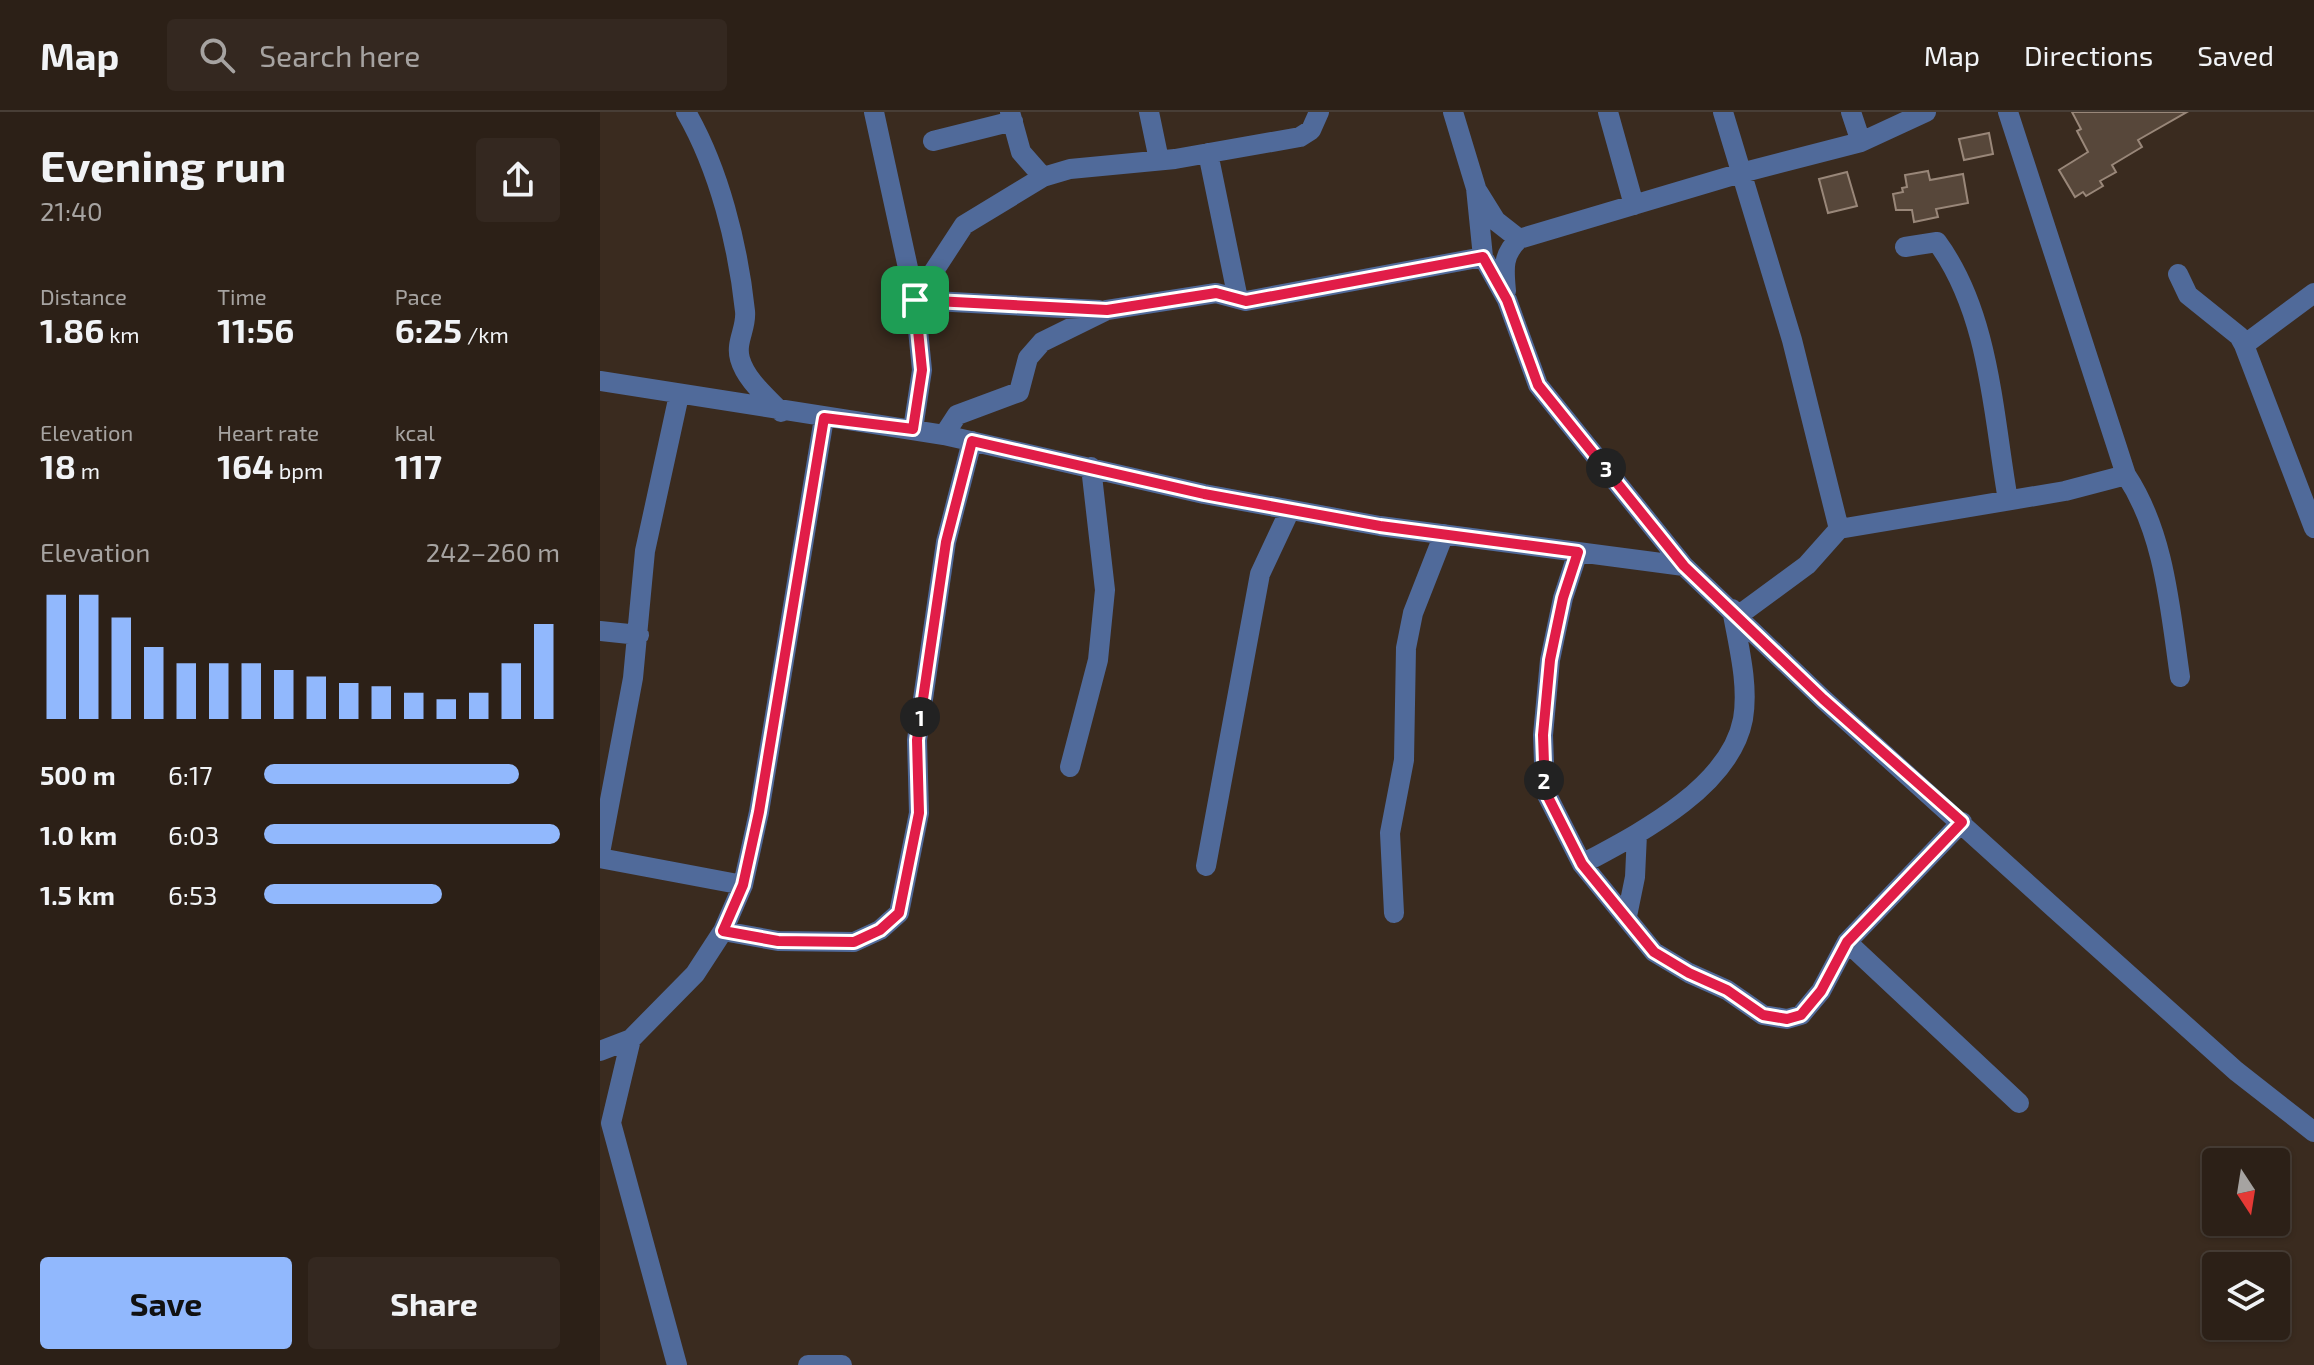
<!DOCTYPE html>
<html lang="en">
<head>
<meta charset="utf-8">
<style>
	:root { --surface:#2c2017; --page:#342820; --text:#f1f3f6; --muted:#a6a3a1; --line:#483e36; --accent:#91b8fd }
	body { margin:0; font-family:"Exo 2",sans-serif; background:var(--page); color:var(--text); height:100vh; display:flex; flex-direction:column; font-size:30px; white-space:nowrap }
	* { box-sizing:border-box; margin:0 }
	p { font-size:26px; color:var(--muted) }
	.icon { flex:none; width:44px; height:44px; fill:none; stroke:currentColor; stroke-width:2; stroke-linecap:round; stroke-linejoin:round }
	.map { position:relative; flex:1; overflow:hidden }
	.sheet { display:flex; flex-direction:column; background:var(--surface); width:600px }
	.sheet>* { flex:none }
	.needle { width:52px; rotate:168deg }
	.fabs { position:absolute; left:1602px; top:1036px; display:grid; gap:16px }
	.fabs a { display:grid; place-items:center; width:88px; height:88px; border-radius:8px; background:var(--surface); box-shadow:0 2px 6px #0004,0 0 0 2px var(--line); font-size:40px }
	.pin { position:absolute; display:grid; place-items:center; width:68px; height:68px; color:#fff; margin:-34px; border-radius:16px; box-shadow:0 4px 12px #0006 }
	.km { position:absolute; width:40px; height:40px; margin:-20px; border-radius:50%; background:#222; color:#fff; font-size:22px; line-height:40px; text-align:center }
	.round { display:grid; place-items:center; flex:none; width:84px; height:84px; border-radius:8px; background:var(--page) }
	.head { display:flex; align-items:center; justify-content:space-between; height:136px; padding:0 40px }
	h1 { font-size:44px; font-weight:700; line-height:60px }
	.figures { display:grid; grid-template-columns:repeat(3,1fr); gap:12px; height:136px; padding:8px 40px }
	.figures div { display:grid; align-content:center }
	.figures b { font-size:34px; font-weight:700 }
	.figures small { font-size:22px; font-weight:400 }
	.figures p { font-size:22px }
	.chart { height:224px; padding:16px 40px }
	.chart p { display:flex; justify-content:space-between }
	.chart svg { width:100%; height:144px; margin-top:8px; stroke:var(--accent); stroke-width:6 }
	.button { display:flex; gap:16px; margin-top:auto; padding:16px 40px }
	.button a { flex:1; height:92px; border-radius:8px; background:var(--accent); color:#111; font-size:32px; font-weight:700; line-height:92px; text-align:center }
	.button a+a { background:var(--page); color:var(--text) }
	ul { padding:0 40px; list-style:none; font-size:26px }
	li { display:grid; grid-template-columns:128px 96px 1fr; align-items:center; height:60px }
	li i { height:20px; border-radius:10px; background:var(--accent) }
	header { display:flex; align-items:center; gap:48px; box-sizing:border-box; height:112px; padding:0 40px; background:var(--surface); border-bottom:2px solid var(--line) }
	header strong { font-size:38px }
	nav { display:flex; gap:44px; margin-inline-start:auto; font-size:28px }
	.search { width:560px; height:72px; background:var(--page); display:flex; align-items:center; gap:20px; box-sizing:border-box; padding:0 28px; border-radius:8px; color:var(--muted); font-size:30px }
	main { display:flex; flex:1; min-height:0 }
	.map>svg:first-child { display:block }
</style>
</head>
<body>
<header>
<strong>Map</strong>
<div class="search"><svg class="icon" aria-label="search" viewBox="0 0 24 24"><circle cx="10" cy="10" r="6"/><path d="M15 15l6 6"/></svg>Search here</div>
<nav><a>Map</a><a>Directions</a><a>Saved</a></nav>
</header>
<main>
<section class="sheet">
<div class="head"><div><h1>Evening run</h1><p>21:40</p></div><a class="round"><svg class="icon" aria-label="share" viewBox="0 0 24 24"><path d="M12 15V3M7 8l5-5 5 5M5 13v7h14v-7"/></svg></a></div>
<div class="figures">
<div><p>Distance</p><b>1.86<small> km</small></b></div>
<div><p>Time</p><b>11:56</b></div>
<div><p>Pace</p><b>6:25<small> /km</small></b></div>
</div>
<div class="figures">
<div><p>Elevation</p><b>18<small> m</small></b></div>
<div><p>Heart rate</p><b>164<small> bpm</small></b></div>
<div><p>kcal</p><b>117</b></div>
</div>
<div class="chart"><p><span>Elevation</span>242–260 m</p>
<svg viewBox="0 0 160 44" preserveAspectRatio="none"><path d="M5 44V6M15 44V6M25 44V13M35 44V22M45 44V27M55 44V27M65 44V27M75 44V29M85 44V31M95 44V33M105 44V34M115 44V36M125 44V38M135 44V36M145 44V27M155 44V15"/></svg>
</div>
<ul>
<li><b>500 m</b>6:17<i style="width:86%"></i></li>
<li><b>1.0 km</b>6:03<i style="width:100%"></i></li>
<li><b>1.5 km</b>6:53<i style="width:60%"></i></li>
</ul>
<div class="button"><a>Save</a><a>Share</a></div>
</section>
<div class="map">
<svg width="1714" height="1253" viewBox="0 0 1714 1253">
	<rect width="100%" height="100%" fill="#3a2b1f"/>
	<!-- building -->
	<path fill="#57473a" stroke="#998779" stroke-width="2" d="M1472,0h115l-49,28 4,7 -30,18 4,7 -16,9 3,5 -17,10 -3,-4 -8,5 -16,-27 29,-18 -11,-21 4,-2z
		M1389,21l4,21 -29,6 -5,-21z
		M1328,59l2,9 33,-6 5,29 -32,6 2,8 -24,5 -2,-12h-16l-3,-16 10,-2 -1,-4 5,-1 -2,-12z
		M1247,60l10,34 -29,7 -9,-34z"/>
	<g fill="none" stroke-linecap="round" stroke-linejoin="round">
		<!-- minor -->
		<path stroke="#506a9a" stroke-width="20" d="M86,0c33,57 52,133 59,199 2,17 -10,31 -5,48 6,21 26,37 41,53
			M274,0l41,188 184,10
			M410,0l11,40 22,25
			M549,0l10,48
			M853,0l23,76 7,69 24,43 31,85 146,181 139,133 230,208 183,164 78,61
			M1008,0l26,93
			M1123,0l69,228 47,189 -32,36 -68,50
			M1251,0l10,30
			M333,29l80,-20
			M608,41l30,146
			M878,80l18,29 23,18
			M1305,135l32,-5c53,72 56,173 71,258
			M1578,162l10,21 51,41 5,9 70,183
			M906,179c-2,-22 -4,-36 13,-52l222,-66 120,-31 65,-30
			M1644,233l70,-52
			M0,269l344,54 260,59 176,32 304,40
			M313,317l9,-59 -7,-70 49,-75 79,-48 27,-8 105,-10 125,-22 11,-7 8,-18
			M344,323l13,-20 62,-23 9,-34 14,-16 65,-32 109,-17 30,8 237,-44
			M1526,363c39,59 44,134 54,202
			M1239,417l226,-38 61,-16 -118,-363
			M978,440l-15,46 -13,62 -7,75 2,56 37,73 72,88 35,21 38,17 36,25 24,4 14,-4 20,-24 26,-49 115,-120
			M0,519l39,4
			M470,655l28,-107 7,-70 -14,-123
			M0,741l33,-175 12,-127 34,-156
			M0,746l143,27
			M982,752c56,-30 148,-76 161,-145 6,-35 -5,-75 -11,-110
			M606,754l54,-292 30,-64
			M794,801l-4,-80 14,-73 2,-112 7,-35 31,-79
			M1027,804l8,-39 2,-43
			M123,819l55,10 76,1 26,-12 19,-17 20,-100 -2,-73 29,-198 26,-101
			M1247,830l172,161
			M31,927l-20,84 66,242
			M0,939l31,-12 64,-65 28,-43 20,-46 16,-73 65,-394
			M208,1253h34"/>
	</g>
	<g fill="none" stroke-linecap="round" stroke-linejoin="round">
		<!-- route casing -->
		<g stroke="#fff" stroke-width="16">
			<path id="route" d="M883,145l24,43 31,85 146,181 139,133 139,123 -115,120 -26,49 -20,24 -14,4 -24,-4 -36,-25 -38,-17 -35,-21 -72,-88 -37,-73 -2,-56 7,-75 13,-62 15,-46 -198,-26 -176,-32 -232,-53 -26,101 -29,198 2,73 -20,100 -19,17 -26,12 -76,-1 -55,-10 20,-46 16,-73 65,-394 89,11 9,-59 -7,-70 192,10 109,-17 30,8z"/>
		</g>
		<!-- route -->
		<use href="#route" stroke="#e11d48" stroke-width="10"/>
	</g>
</svg>
<div class="fabs">
<a><svg class="needle" viewBox="-14 -14 28 28"><path d="M0-13l5 13h-10z" fill="#e53935"/><path d="M0 13l5-13h-10z" fill="#a6a3a1"/></svg></a>
<a><svg class="icon" aria-label="layers" viewBox="0 0 24 24"><path d="M12 4l9 5-9 5-9-5zM3 14l9 5 9-5"/></svg></a>
</div>
<div class="pin" style="left:315px;top:188px;background:#1e9e55"><svg class="icon" aria-label="arrive" viewBox="0 0 24 24"><path d="M6 21V4h12l-3 4 3 4H6"/></svg></div>
<b class="km" style="left:320px;top:605px">1</b>
<b class="km" style="left:944px;top:668px">2</b>
<b class="km" style="left:1006px;top:356px">3</b>
</div>
</main>
</body>
</html>
